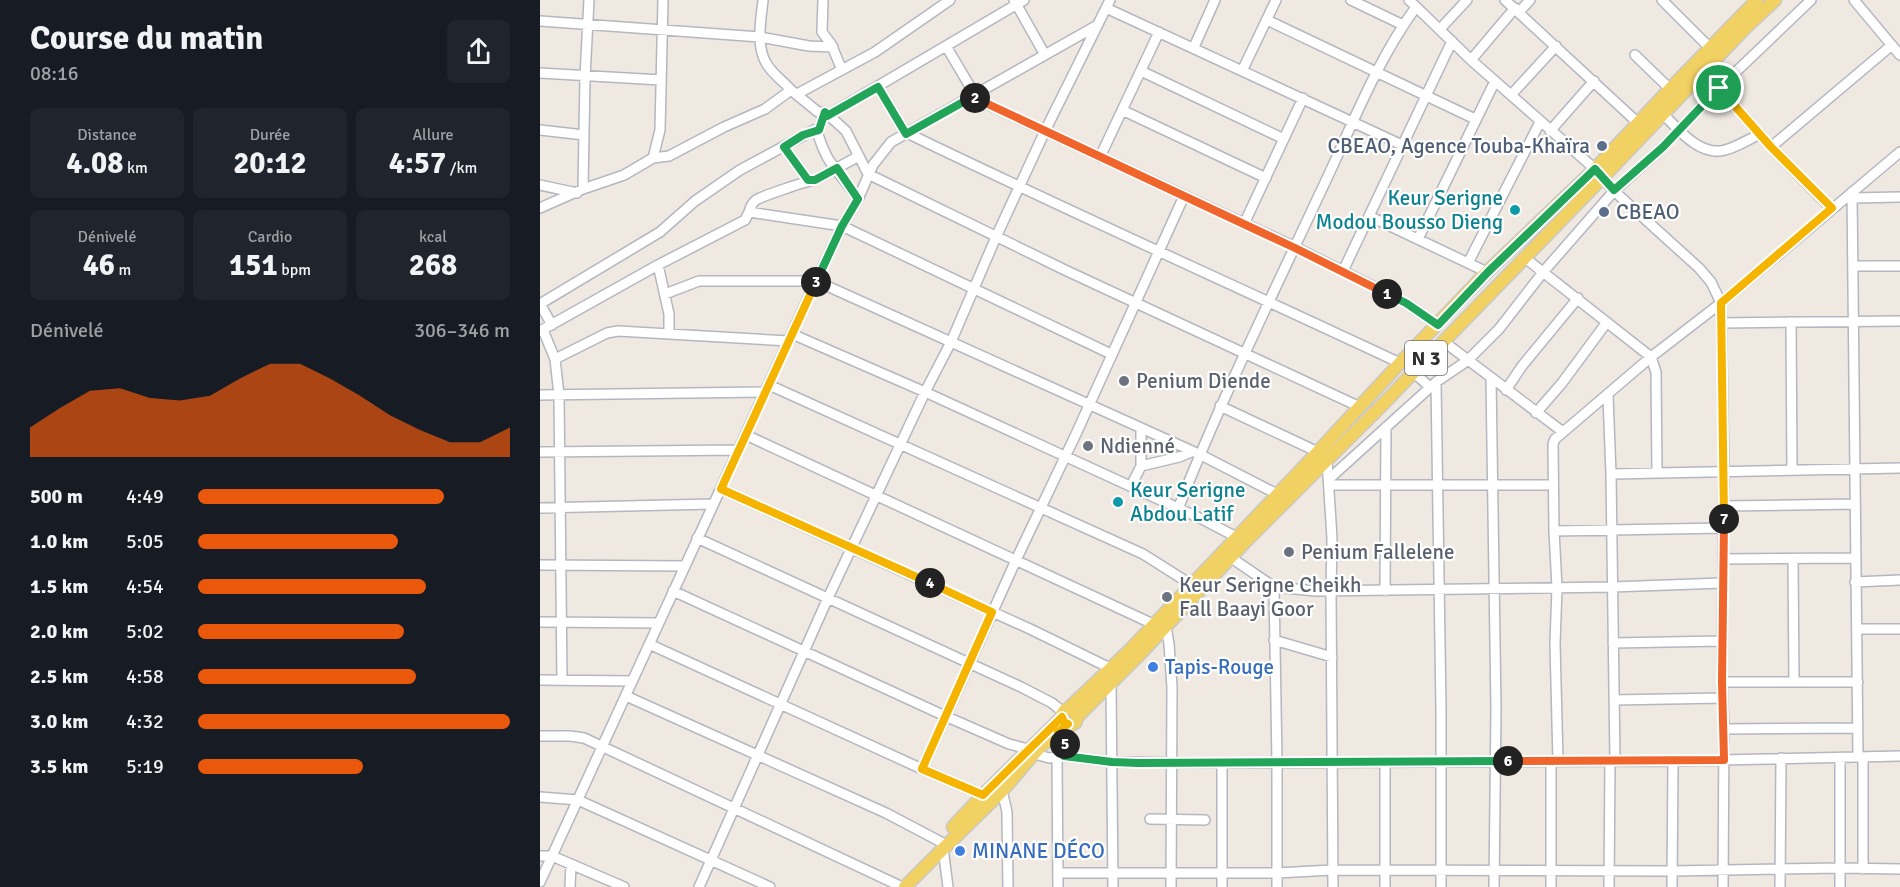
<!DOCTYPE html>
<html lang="fr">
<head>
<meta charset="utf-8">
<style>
	:root { --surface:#171b24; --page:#20242c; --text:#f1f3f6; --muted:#9ea1a6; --accent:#ea580c }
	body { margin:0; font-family:Signika,sans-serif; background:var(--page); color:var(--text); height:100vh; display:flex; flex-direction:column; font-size:22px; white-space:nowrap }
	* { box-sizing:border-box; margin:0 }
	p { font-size:20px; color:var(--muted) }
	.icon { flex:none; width:33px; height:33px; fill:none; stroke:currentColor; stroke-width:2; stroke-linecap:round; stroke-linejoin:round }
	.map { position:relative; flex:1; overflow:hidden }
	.details { display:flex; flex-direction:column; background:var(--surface); width:540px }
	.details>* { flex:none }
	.pin { position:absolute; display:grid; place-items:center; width:51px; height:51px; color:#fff; margin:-26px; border:3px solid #fff; border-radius:50%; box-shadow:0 2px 6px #0007 }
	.km { position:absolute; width:30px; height:30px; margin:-15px; border-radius:50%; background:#222; color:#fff; font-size:16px; line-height:30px; text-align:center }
	.round { display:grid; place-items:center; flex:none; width:63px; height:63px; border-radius:9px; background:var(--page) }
	.summary { display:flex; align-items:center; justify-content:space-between; height:102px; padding:0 30px }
	h1 { font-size:33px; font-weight:800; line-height:45px }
	.metrics { display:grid; grid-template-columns:repeat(3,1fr); gap:9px; height:102px; padding:6px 30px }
	.metrics div { display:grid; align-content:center; border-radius:9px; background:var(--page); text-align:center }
	.metrics b { font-size:30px; font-weight:800 }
	.metrics small { font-size:16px; font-weight:400 }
	.metrics p { font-size:16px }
	.chart { height:168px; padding:12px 30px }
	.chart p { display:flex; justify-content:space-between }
	.chart svg { width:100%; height:108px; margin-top:6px; fill:var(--accent); opacity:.7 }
	ul { padding:0 30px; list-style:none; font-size:20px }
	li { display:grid; grid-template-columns:96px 72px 1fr; align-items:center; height:45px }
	li i { height:15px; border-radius:8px; background:var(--accent) }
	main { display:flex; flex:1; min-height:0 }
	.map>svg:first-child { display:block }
</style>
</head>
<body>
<main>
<section class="details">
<div class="summary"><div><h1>Course du matin</h1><p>08:16</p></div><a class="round"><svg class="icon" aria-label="share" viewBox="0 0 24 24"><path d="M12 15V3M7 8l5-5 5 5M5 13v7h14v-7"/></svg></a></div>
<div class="metrics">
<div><p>Distance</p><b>4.08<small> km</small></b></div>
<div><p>Durée</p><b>20:12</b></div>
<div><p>Allure</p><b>4:57<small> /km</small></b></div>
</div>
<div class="metrics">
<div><p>Dénivelé</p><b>46<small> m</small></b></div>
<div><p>Cardio</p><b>151<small> bpm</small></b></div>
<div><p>kcal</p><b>268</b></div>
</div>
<div class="chart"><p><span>Dénivelé</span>306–346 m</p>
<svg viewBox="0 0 160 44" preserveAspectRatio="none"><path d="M0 44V32L10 24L20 17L30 16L40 20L50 21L60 19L70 12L80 6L90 6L100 12L110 19L120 27L130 33L140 38L150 38L160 32V44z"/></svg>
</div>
<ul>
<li><b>500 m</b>4:49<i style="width:79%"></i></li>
<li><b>1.0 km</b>5:05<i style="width:64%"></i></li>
<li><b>1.5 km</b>4:54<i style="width:73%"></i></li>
<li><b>2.0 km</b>5:02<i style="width:66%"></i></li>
<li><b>2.5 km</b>4:58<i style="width:70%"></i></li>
<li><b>3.0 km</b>4:32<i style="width:100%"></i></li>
<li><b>3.5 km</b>5:19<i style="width:53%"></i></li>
</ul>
</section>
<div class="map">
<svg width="1360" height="887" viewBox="0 0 1360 887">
	<rect width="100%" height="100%" fill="#efe9e1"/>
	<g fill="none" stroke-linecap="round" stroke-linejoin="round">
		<!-- minor casing -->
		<g stroke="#b4b7c1" stroke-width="12">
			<path id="minor" d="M283,0l-1,32 9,12 11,26
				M474,0l31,55
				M811,0l52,25
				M869,0l62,60 124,109 19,22 85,77 12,14 10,21 3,169 -2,210 2,47 -1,158
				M965,0l133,123
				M1122,0l52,52
				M1314,0l46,55
				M566,8l296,137
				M979,12l11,-12
				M727,20l208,99
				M0,21l220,16 49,9 24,1
				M900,29l27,-29
				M406,46l29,49
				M654,47l21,-47
				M1095,55l35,34
				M931,60l44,-52
				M703,69l33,-69
				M601,71l143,68
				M0,73l121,7
				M338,87l28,47
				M1179,88l52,59 61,62
				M251,90l27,22h7l21,19 22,43 199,97 293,136
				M257,94l78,-42 75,-52
				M971,95l45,-49
				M432,97l323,150 111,56 32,22
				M582,110l144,68
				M285,112l-6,18 -3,-1c4,11 7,22 13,31 9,14 20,25 29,39
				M1123,114c16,16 37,43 62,36 12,-3 24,-11 35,-16
				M287,116l197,-116
				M0,130l44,5
				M1010,131l44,-50
				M367,133c163,79 329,153 493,230
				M244,147l24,33
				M1231,147l121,-102
				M560,157l59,-125
				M113,158l16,-2 55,-29 41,-18 26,-19c-7,-8 -17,-15 -23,-24 -13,-18 -7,-46 -5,-66
				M0,185l37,8
				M43,189l2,-112 4,-77
				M1312,192l6,565
				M1312,198l48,-1
				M0,208l43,-19 41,-14 29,-17 7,-28 3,-130
				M209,212c1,-4 3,-9 7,-12 4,-3 53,-20 59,-20l44,-24
				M829,216l118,56
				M704,224l59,-126
				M878,239l77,-158
				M985,258l126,99 5,15 1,101
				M928,263l72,-141
				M118,265l11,49v19
				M1313,266h47
				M803,271l109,-230
				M125,294l34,-13h117l385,174 76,39
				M0,304l120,-72 35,-31 45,-31 76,-41
				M0,304l12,21
				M1251,322l1,148
				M1181,323l179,-2
				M3,330l12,29 4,36 3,285
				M0,331l118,-66 87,-45 4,-8 93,14 269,128
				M252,334l133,58 279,128 38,20
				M903,341l120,91
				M15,359l52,-26 11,-2 171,10
				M873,372l17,15
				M951,378l5,331 -2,178
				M896,382l5,328v177
				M229,385l374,169 49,31
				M966,390l16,-24 56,-68
				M0,395l226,-3
				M1068,396l3,78 4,287
				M680,406l98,46
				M996,413l26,-30 45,-61
				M206,435l407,189
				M0,452l199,-2
				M787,460l5,78 -1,52 2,297
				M601,466l38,-9 12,-5
				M1071,474l289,-6
				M789,479l107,-97 31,-21 32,-32 45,-58 70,-80 49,-44 56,-59 92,-88
				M790,485h223
				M591,486l10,-20v-36
				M181,489l309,140 80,39
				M1184,506l130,-2
				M0,508l173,-4
				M638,509c42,-107 93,-211 142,-316 30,-62 55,-130 96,-186
				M1014,531l170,-3
				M157,538l324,149 31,16 11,9
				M690,557l44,30 42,4 296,-4 110,-4
				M1183,559l132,-1
				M1253,559l1,122
				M0,565l145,1
				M1315,582l45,-2
				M734,587l3,176v124
				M133,591l272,125 64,28 19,5
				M845,591l1,-164
				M0,622l119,1
				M626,626l3,18 3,43 -1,200
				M1317,629h43
				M734,640l58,17
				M1073,643l109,-2
				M109,644l273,125 61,26
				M0,680l92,1
				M1182,682h136
				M571,684l2,203
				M86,696l260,117 55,29
				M1074,700l108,-2
				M1184,729l134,-1
				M518,732c7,8 8,13 6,24
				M0,736h30l14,2 314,147
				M495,754l14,4 15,-2 48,6 82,1 479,-2 227,-5
				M1323,757v112
				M517,758l1,129
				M1300,758v129
				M1018,761l-3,-117 2,-57 -3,-56 -1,-87 2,-5 96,-82 70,-54 179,-151
				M682,763v124
				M382,769l94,-209 60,-126 108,-238
				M462,790l5,22 1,75
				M0,797l38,3 192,87
				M610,819l55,1
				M403,848l5,39
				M0,856h12l72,31
				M519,873h218l55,-3 340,1 168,-3 60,1
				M0,882l276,-601 26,-55 16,-27 15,-34 18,-23 205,-116
				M30,887l1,-23
				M159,887l128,-287 98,-208 26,-50 45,-105 49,-106 65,-131
				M845,887v-125
				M1011,887v-126
				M1069,887l1,-126
				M1132,887l1,-126
				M1240,887l1,-129"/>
		</g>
		<!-- major casing -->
		<g stroke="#c9c9c9" stroke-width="15">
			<path id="major" d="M528,709l63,-60 187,-197 82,-89 87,-91 108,-103 75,-80 87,-89
				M538,716l60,-60 107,-114 138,-138 220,-227 143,-150 29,-27
				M413,827l30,-32 79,-78
				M365,887c31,-32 64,-63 96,-95 22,-24 43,-57 74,-69l3,-7 -6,-7 -7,1 -3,4v6l6,4"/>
		</g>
		<!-- minor -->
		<use href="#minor" stroke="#fff" stroke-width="9"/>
		<!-- major -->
		<use href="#major" stroke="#f2d163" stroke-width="12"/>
	</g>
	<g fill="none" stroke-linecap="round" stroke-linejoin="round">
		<!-- split-1 casing -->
		<g stroke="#fff" stroke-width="12">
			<path id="split-1" d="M847,294l19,9 32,22 50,-53 107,-103 19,21 49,-43 56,-59"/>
		</g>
		<!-- split-2 casing -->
		<g stroke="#fff" stroke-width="12">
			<path id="split-2" d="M435,98l320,150 92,46"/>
		</g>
		<!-- split-3 casing -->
		<g stroke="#fff" stroke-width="12">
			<path id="split-3" d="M276,282l26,-56 16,-27 -21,-31 -22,12h-7l-24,-33 19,-12 16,-5 6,-18 2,4 51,-29 28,47 66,-37 3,1"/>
		</g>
		<!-- split-4 casing -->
		<g stroke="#fff" stroke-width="12">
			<path id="split-4" d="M276,282l-95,207 209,94"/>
		</g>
		<!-- split-5 casing -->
		<g stroke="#fff" stroke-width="12">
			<path id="split-5" d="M390,583l62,29 -70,157 61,26 79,-78 2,5 4,2 -10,8 7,7v5"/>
		</g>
		<!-- split-6 casing -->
		<g stroke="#fff" stroke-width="12">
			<path id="split-6" d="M525,744l-1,12 48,6 26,1 370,-2"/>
		</g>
		<!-- split-7 casing -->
		<g stroke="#fff" stroke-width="12">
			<path id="split-7" d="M968,761l216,-1 -2,-78 2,-163"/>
		</g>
		<!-- split-8 casing -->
		<g stroke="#fff" stroke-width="12">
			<path id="split-8" d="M1179,88l52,59 61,61 -111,95 3,216"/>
		</g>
		<!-- split-1 -->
		<use href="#split-1" stroke="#22a559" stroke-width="8"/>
		<!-- split-2 -->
		<use href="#split-2" stroke="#f0652b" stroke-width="8"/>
		<!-- split-3 -->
		<use href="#split-3" stroke="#22a559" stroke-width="8"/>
		<!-- split-4 -->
		<use href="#split-4" stroke="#f5b400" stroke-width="8"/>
		<!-- split-5 -->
		<use href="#split-5" stroke="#f5b400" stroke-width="8"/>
		<!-- split-6 -->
		<use href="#split-6" stroke="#22a559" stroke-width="8"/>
		<!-- split-7 -->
		<use href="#split-7" stroke="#f0652b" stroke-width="8"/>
		<!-- split-8 -->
		<use href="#split-8" stroke="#f5b400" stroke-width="8"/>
	</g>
	<!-- markers -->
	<g fill="#5c6f8a" stroke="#fff" stroke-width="2">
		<circle cx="1062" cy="146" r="6"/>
		<circle cx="1064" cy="212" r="6"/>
	</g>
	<g fill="#0f9aa8" stroke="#fff" stroke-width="2">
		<circle cx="975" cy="210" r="6"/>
		<circle cx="578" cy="502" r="6"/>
	</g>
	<g fill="#6b7280" stroke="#fff" stroke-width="2">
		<circle cx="584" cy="381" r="6"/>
		<circle cx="548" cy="446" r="6"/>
		<circle cx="749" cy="552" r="6"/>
		<circle cx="627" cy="597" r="6"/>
	</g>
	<g fill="#3f7fe0" stroke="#fff" stroke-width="2">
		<circle cx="613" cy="667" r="6"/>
		<circle cx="420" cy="851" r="6"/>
	</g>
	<g text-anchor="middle" stroke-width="4.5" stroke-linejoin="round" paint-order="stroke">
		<!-- shield labels -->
		<rect fill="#fff" stroke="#6d6d6d" stroke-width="1.5" x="865" y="341" width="42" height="34" rx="4.5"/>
		<g font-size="20" font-weight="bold" fill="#2e2e2e">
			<text x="886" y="365">N 3</text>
		</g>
		<!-- service labels -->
		<g font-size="21" fill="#4e5e75" stroke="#fff" text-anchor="end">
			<text x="1050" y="153">CBEAO, Agence Touba-Khaïra</text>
			<text x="1076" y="219" text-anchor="start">CBEAO</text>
		</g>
		<!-- culture labels -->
		<g font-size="21" fill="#0d838f" stroke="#fff" text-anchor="end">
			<text x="963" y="205">Keur Serigne<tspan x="963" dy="24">Modou Bousso Dieng</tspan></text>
			<text x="590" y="497" text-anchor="start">Keur Serigne<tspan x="590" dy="24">Abdou Latif</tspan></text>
		</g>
		<!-- worship labels -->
		<g font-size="21" fill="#5b616d" stroke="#fff" text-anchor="start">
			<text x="596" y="388">Penium Diende</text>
			<text x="560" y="453">Ndienné</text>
			<text x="761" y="559">Penium Fallelene</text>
			<text x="639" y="592">Keur Serigne Cheikh<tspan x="639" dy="24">Fall Baayi Goor</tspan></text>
		</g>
		<!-- shop labels -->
		<g font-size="21" fill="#366cbe" stroke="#fff" text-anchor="start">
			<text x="625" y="674">Tapis-Rouge</text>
			<text x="432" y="858">MINANE DÉCO</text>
		</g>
	</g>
</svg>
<div class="pin" style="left:1179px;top:88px;background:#1e9e55"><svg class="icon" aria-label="arrive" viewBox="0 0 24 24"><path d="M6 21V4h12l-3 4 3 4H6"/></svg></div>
<b class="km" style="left:847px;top:294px">1</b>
<b class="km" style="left:435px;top:98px">2</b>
<b class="km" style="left:276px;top:282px">3</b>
<b class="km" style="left:390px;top:583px">4</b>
<b class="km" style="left:525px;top:744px">5</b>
<b class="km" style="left:968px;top:761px">6</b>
<b class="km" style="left:1184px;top:519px">7</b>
</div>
</main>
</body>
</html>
